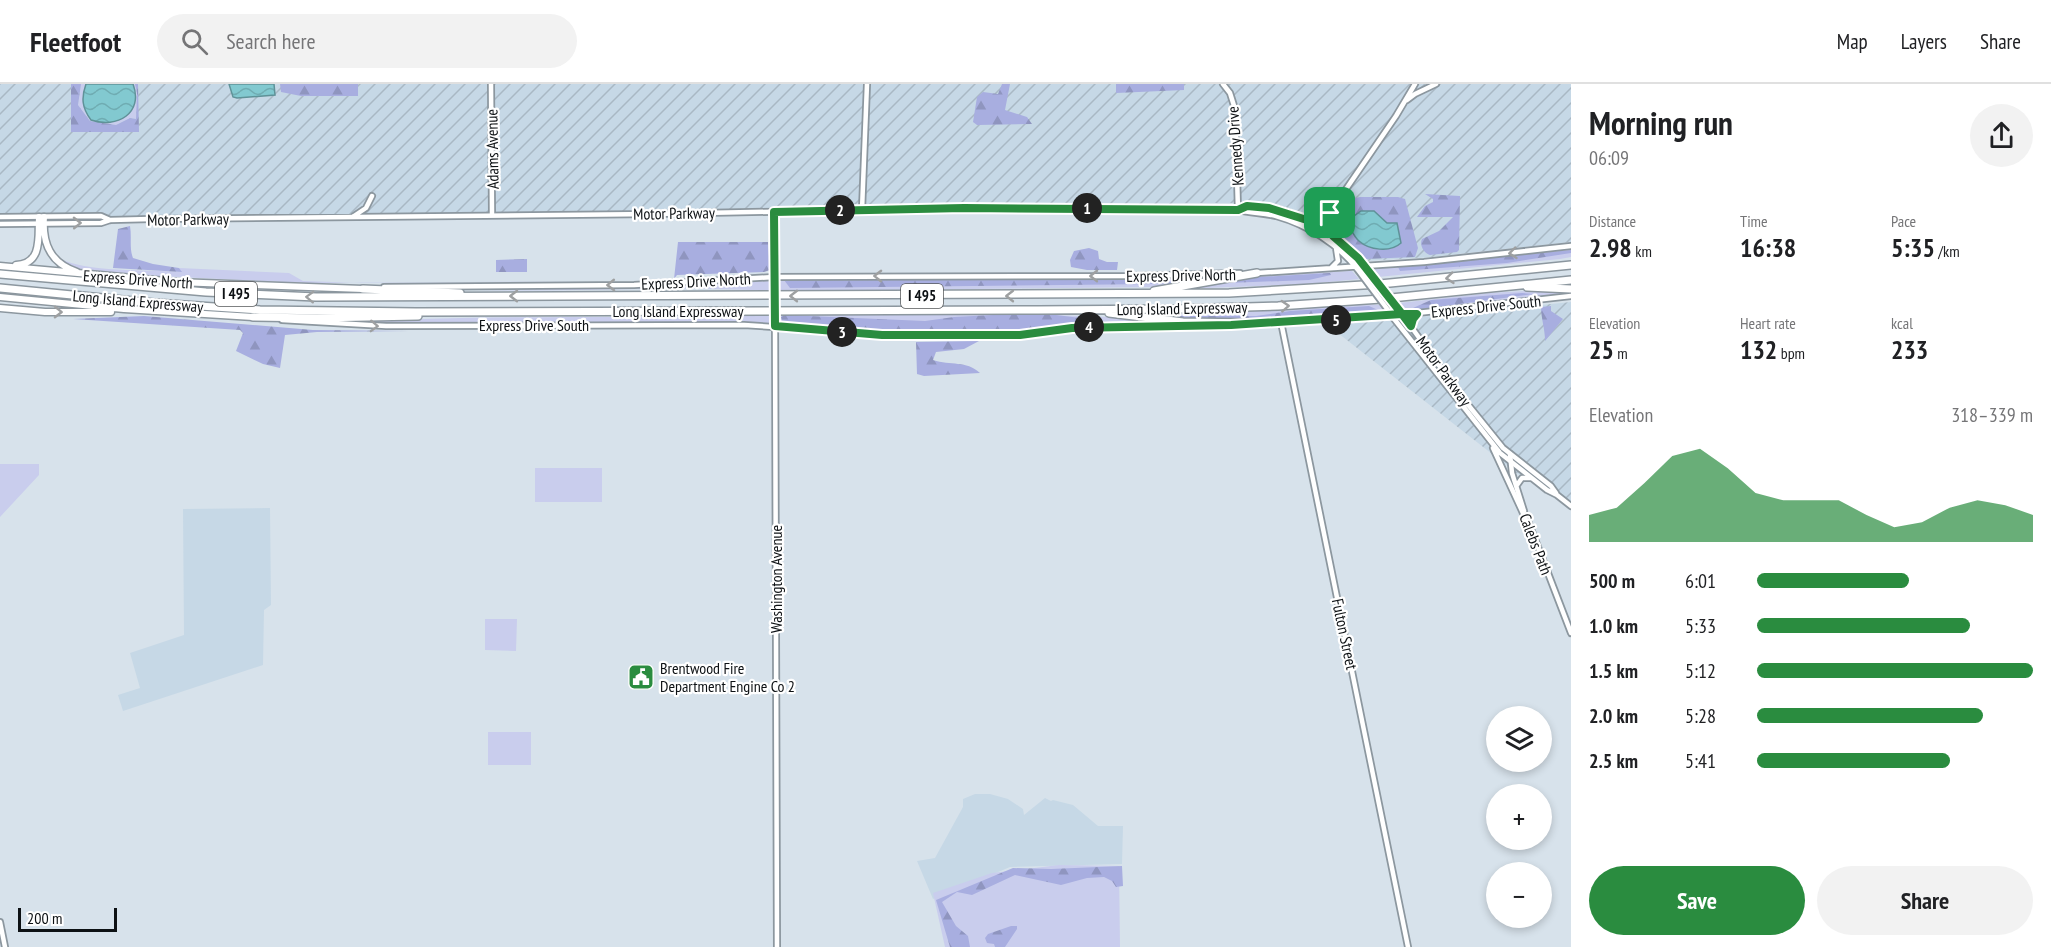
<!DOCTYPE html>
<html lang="en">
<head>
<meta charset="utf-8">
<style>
	:root { --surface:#fff; --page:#f2f2f2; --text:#202124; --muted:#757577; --line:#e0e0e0; --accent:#2a8c3f }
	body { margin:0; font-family:"PT Sans Narrow",sans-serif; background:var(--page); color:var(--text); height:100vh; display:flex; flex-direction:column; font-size:22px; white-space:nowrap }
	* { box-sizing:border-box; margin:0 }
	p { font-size:20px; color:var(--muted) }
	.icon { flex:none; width:33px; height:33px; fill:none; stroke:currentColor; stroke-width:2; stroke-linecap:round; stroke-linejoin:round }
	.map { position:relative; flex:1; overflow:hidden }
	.sheet { display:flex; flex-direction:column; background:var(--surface); width:480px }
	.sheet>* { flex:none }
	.buttons { position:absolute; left:1486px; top:622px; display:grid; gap:12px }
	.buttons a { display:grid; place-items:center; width:66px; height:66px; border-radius:50%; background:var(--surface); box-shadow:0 3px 9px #0003; font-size:30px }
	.scale { position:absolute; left:18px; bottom:15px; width:99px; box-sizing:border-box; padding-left:6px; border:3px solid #0d1114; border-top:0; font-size:16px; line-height:21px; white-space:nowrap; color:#0d1114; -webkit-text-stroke:4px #fff; paint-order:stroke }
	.pin { position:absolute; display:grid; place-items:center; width:51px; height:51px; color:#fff; margin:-26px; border-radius:12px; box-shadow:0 3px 9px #0006 }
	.km { position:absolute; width:30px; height:30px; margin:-15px; border-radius:50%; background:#222; color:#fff; font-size:16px; line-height:30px; text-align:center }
	.round { display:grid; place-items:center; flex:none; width:63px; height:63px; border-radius:32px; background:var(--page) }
	.head { display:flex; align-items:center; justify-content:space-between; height:102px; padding:0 18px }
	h1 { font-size:33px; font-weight:800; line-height:45px }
	.stats { display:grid; grid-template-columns:repeat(3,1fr); gap:9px; height:102px; padding:6px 18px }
	.stats div { display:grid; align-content:center }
	.stats b { font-size:26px; font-weight:800 }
	.stats small { font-size:16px; font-weight:400 }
	.stats p { font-size:16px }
	.chart { height:168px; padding:12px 18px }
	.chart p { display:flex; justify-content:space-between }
	.chart svg { width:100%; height:108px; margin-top:6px; fill:var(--accent); opacity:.7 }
	.primary-button { display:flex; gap:12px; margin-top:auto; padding:12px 18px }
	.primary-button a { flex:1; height:69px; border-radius:36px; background:var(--accent); color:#fff; font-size:24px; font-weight:800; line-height:69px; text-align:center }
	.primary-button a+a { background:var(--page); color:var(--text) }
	ul { padding:0 18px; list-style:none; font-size:20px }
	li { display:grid; grid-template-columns:96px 72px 1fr; align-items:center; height:45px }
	li i { height:15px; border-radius:8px; background:var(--accent) }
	header { display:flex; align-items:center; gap:36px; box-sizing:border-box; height:84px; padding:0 30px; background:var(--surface); border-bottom:2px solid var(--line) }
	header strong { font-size:28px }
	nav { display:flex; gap:33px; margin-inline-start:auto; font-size:21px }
	.search { width:420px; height:54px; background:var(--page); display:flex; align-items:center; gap:15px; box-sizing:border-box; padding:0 21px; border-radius:33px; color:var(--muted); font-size:22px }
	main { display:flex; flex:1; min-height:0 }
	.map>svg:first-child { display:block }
</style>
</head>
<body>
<header>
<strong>Fleetfoot</strong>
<div class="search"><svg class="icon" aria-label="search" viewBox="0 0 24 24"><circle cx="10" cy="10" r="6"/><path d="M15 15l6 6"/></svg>Search here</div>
<nav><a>Map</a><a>Layers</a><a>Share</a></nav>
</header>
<main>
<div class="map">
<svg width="1571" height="863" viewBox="0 0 1571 863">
	<defs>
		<pattern id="industrial-furrows" width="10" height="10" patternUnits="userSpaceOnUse" patternTransform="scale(1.5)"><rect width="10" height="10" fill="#c6d8e6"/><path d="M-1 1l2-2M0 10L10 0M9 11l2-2" fill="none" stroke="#a9b8c4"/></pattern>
		<pattern id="forest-firs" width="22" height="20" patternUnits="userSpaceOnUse" patternTransform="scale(1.5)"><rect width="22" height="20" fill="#a8aee0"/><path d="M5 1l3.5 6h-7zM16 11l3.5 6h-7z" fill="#8f95bf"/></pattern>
		<pattern id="water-waves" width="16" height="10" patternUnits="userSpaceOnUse" patternTransform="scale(1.5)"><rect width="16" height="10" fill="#82c9d0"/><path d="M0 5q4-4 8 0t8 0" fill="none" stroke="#6facb2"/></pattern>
	</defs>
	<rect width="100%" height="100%" fill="#d7e2eb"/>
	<!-- built -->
	<path fill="#c6d8e6" d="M270,424l1,97 -7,5 -1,55 -140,46 -5,-16 22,-7 -10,-35 54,-18 -1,-126z
		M975,710h15l18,5 15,10 1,6 21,-17 6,3 2,-1 20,5 25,21h25l-1,38 -112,3 -77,32 -16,-38 18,-3 28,-51v-8z"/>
	<!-- industrial -->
	<path fill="url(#industrial-furrows)" d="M0,0h1571v158l-140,15 -67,4 -27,-29 -39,-20 -21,-7 -21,-2h-66l-121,6 -938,12 -52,2h-79z
		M1571,218v206l-56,-36 -186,-146z"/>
	<!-- green -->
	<path fill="#c9cded" d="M81,0h54l2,9 -1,26 -6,-1 -14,7 -26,-4 -12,-16z
		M46,144c3,9 3,24 13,30 26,15 89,11 122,14l-2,-4 110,5 14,8 58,2 279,-2 -336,2 -146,-7 -79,-6 -15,-6 -11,-10 -7,-13z
		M1571,164v9l-11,2 -182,18 -5,-7 2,-2z
		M1349,187h3l7,8 -51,5 -129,5 84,-13z
		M1218,193l-61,10 -377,4v-9l2,-2z
		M767,196l4,3v8c-108,-6 -216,3 -324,-2l171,-1z
		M1545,206l26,1v2l-150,17 -16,1 -6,-8 90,-10z
		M1368,220l11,1 5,6 -60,6 -106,4h-25l-56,-7 105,-2z
		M1021,230l89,3 57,6v2l-91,1 -50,7 -138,1 -107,-9h-1v-10z
		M770,231l-1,9h-379l-35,-2c138,-8 277,-3 415,-7z
		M0,380h39v11l-39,42z
		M535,384h67v34h-67z
		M485,535h32l-1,32 -31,-1z
		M488,648h43v33h-43z
		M1059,781l60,1 1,81h-175l-12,-54 59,-20z"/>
	<!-- forest -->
	<path fill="url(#forest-firs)" d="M71,0h10l-3,21 12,16 26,4 14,-7 6,1 1,-26 -2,-9h3l1,48h-68z
		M280,0h78v12h-57l-20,-4z
		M1002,0h8l-5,26 22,7 5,7 -55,1 -4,-3 4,-25 6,-5 15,2z
		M1116,0h68v6l-68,3z
		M1425,110l35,2 -1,54 -2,2 -27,3c-6,-2 -11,-10 -8,-16l17,-8 14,-14h-36l8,-11 8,-4v-3z
		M1360,113h38l7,2 13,49 -3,9 -49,2 -31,-30c-4,-14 11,-30 25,-32z
		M130,142c2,11 -1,22 3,32l20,6 26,4 3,4 -69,-4 5,-39z
		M678,158h90l2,28 -6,2 -87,3 -3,4z
		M1089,164l9,3 1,8 8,3h11l-1,8h-30l-16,-3 -1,-7 4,-9z
		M1571,166v3l-64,10 -107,8 -2,-4z
		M527,175v13h-31v-12z
		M1330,189l1,2 -22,5 -82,3 32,-6z
		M1193,194l-13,5 -24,1 -366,4 -6,-8h269z
		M1522,209l12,1 -112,15 -9,-1 18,-8z
		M1369,222l9,4c-65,7 -138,17 -203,6h81l34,-5z
		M1551,222v5l12,8 -18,22c0,-12 -4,-23 -4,-34z
		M1012,230h36l81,10 -73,2 -24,5 -149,2 -100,-9 -2,-7 4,-2 140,6 29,-4z
		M144,232l169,14 96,1 -92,1 -32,3 -5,33 -17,-4 -27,-13 7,-18 -3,-3 -167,-11z
		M979,257l-15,8 -28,3 -3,8c18,6 33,0 47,13l-56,3 -7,-2 -1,-32z
		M1122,782l1,20 -7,1 -4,-6 -8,-4 -17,1 -26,7 -46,-10 -43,20 -15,-3 -15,10 14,24 12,10 2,11h-20l-14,-47 77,-32 38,1z
		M1011,842h6v3l-12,18h-10l-1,-3 -7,-1 -2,-5 3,-4z"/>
	<!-- water -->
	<path fill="url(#water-waves)" stroke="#5f9298" stroke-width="1.5" d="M86,0h47c11,29 -16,45 -42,36 -9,-12 -10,-22 -5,-36z
		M229,0h45l1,11 -38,3 -4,-1z
		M1361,127h13l13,12h10l4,20c-11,10 -32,7 -42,-2 -5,-4 -8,-12 -11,-17l2,-5z"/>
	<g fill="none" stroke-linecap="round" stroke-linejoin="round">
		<!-- tertiary casing -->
		<g stroke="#8c979f" stroke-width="8">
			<path id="tertiary" d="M491,0l1,130
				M1223,0l7,9 5,16 3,101
				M862,126l5,-126
				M774,128l1,72
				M775,236l2,627
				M1281,238l127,625
				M1510,370l2,19 12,38
				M1517,401l5,-7h9
				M1528,437l43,112"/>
		</g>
		<!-- secondary casing -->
		<g stroke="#8c979f" stroke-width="8">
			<path id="secondary" d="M1407,16l8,-6 21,-10
				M1238,126c41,-16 104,26 127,58
				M1330,129l-1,12 3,9
				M354,132l12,-8 6,-12
				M0,133l101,-1 9,4
				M1308,137l14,-3 6,-4
				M0,140l101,-1 9,-3 41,-1 502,-5 311,-6 274,2c13,3 25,3 38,6 32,9 62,28 82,54
				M1316,149l80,-117 19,-32
				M1331,184l7,-7 -2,-13
				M1257,189l167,-11 147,-16
				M384,203l250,-2 140,-8 356,-1 110,-3
				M1402,230l59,82 42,52 48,38 5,7
				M1391,231l109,138 47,37 10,5 14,11
				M282,236l104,6 358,-1 153,10h123l52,-7 137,-2
				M1253,239l164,-10 154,-17
				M1493,364l35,76
				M0,838l5,25"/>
		</g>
		<!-- trunk casing -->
		<g stroke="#8c979f" stroke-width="9">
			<path id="trunk" d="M44,133c-2,26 6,46 33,55
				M16,181c27,-1 22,-29 23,-48
				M0,182l177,16 186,7
				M0,213l124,12 129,8
				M0,224l45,4h66"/>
		</g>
		<!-- motorway casing -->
		<g stroke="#8c979f" stroke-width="10">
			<path id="motorway" d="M0,190l206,18 110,5 913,-4 151,-9 191,-19
				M1527,203l44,2
				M0,204l154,15 106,7 156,2 622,-2 138,-1 102,-3 103,-7 190,-19
				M363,205l97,4
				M1154,207l103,-18
				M1109,229l74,9 71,1
				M253,233l64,1 101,-2"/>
		</g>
		<!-- tertiary -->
		<use href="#tertiary" stroke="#fff" stroke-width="4.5"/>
		<!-- secondary -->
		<use href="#secondary" stroke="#fff" stroke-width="4.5"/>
		<!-- trunk -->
		<use href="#trunk" stroke="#fff" stroke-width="6"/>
		<!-- motorway -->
		<use href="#motorway" stroke="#fff" stroke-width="7"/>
		<!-- tertiary-bridge casing -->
		<g stroke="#8c979f" stroke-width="8" stroke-linecap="butt">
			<path id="tertiary-bridge" d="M775,200v36"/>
		</g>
		<!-- secondary-bridge casing -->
		<g stroke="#8c979f" stroke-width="8" stroke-linecap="butt">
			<path id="secondary-bridge" d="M1366,185l32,40
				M1358,186l30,40"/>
		</g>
		<!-- tertiary-bridge -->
		<use href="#tertiary-bridge" stroke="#fff" stroke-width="4.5"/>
		<!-- secondary-bridge -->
		<use href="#secondary-bridge" stroke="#fff" stroke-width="4.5"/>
	</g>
	<!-- one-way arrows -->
	<defs><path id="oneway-chevron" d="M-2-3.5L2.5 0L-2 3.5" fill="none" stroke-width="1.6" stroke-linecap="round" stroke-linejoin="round" transform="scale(1.5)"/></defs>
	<g stroke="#9ea0a1">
		<use href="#oneway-chevron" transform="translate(77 139) rotate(-1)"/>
		<use href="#oneway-chevron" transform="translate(1513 169) rotate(174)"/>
		<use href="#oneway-chevron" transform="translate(878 192) rotate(-179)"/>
		<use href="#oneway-chevron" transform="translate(1094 192) rotate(-180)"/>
		<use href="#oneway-chevron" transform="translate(1450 194) rotate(174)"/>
		<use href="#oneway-chevron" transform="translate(611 201) rotate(179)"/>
		<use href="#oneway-chevron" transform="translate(514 212) rotate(-180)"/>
		<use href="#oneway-chevron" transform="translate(794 212) rotate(-180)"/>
		<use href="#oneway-chevron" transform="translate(1010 212) rotate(180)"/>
		<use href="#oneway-chevron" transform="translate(310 213) rotate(-178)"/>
		<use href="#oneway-chevron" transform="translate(1285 222) rotate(-3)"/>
		<use href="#oneway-chevron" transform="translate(58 228) rotate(1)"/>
		<use href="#oneway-chevron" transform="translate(374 242) rotate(2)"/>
	</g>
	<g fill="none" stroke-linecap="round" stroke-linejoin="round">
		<!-- route casing -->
		<g stroke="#fff" stroke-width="12">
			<path id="route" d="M1330,129l-8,5 -12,3 -41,-13 -22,-2 -9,4 -274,-2 -190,4 1,114 107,9h138l52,-7 159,-3 171,-11 9,12 2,-7 4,-5h-15l-44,-56 -25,-22 -4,-11 1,-12"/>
		</g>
		<!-- route -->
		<use href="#route" stroke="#2a8c3f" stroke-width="8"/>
	</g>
	<!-- icons -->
	<defs>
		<g id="civic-square" transform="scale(1.35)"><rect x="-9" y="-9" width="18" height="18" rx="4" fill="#2a8c3f" stroke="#fff"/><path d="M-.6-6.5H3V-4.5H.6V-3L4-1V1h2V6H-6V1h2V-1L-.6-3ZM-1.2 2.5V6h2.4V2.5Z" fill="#fff"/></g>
	</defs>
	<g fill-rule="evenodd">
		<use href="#civic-square" x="641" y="593"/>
	</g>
	<g text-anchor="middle" stroke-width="4.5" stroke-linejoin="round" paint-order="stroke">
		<!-- shield labels -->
		<g fill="#fff" stroke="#56585a" stroke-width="1.5">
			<rect x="215" y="198" width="42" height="24" rx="4.5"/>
			<rect x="901" y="200" width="42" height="24" rx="4.5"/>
		</g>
		<g font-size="15" font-weight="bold" fill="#0d1114">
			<text x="236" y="215">I 495</text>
			<text x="922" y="217">I 495</text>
		</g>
		<!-- street labels -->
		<g font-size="16" fill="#0d1114" stroke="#fff">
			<text transform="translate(1235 62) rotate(-94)" y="6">Kennedy Drive</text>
			<text transform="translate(492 65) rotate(-91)" y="6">Adams Avenue</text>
			<text transform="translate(674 129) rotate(-1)" y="6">Motor Parkway</text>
			<text transform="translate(188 135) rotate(-1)" y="6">Motor Parkway</text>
			<text transform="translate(1181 191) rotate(-1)" y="6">Express Drive North</text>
			<text transform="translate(138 195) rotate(4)" y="6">Express Drive North</text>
			<text transform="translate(696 197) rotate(-3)" y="6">Express Drive North</text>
			<text transform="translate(138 217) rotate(5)" y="6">Long Island Expressway</text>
			<text transform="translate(1486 222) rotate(-6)" y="6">Express Drive South</text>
			<text transform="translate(1182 224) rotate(-1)" y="6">Long Island Expressway</text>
			<text x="678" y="233">Long Island Expressway</text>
			<text x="534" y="247">Express Drive South</text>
			<text transform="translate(1444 287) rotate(54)" y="6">Motor Parkway</text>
			<text transform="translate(1536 460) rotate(69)" y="6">Calebs Path</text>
			<text transform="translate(776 495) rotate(-90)" y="6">Washington Avenue</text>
			<text transform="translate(1345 550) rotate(78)" y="6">Fulton Street</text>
		</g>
		<!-- poi labels -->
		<g font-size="16" fill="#0d1114" stroke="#fff" text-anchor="start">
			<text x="660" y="590">Brentwood Fire<tspan x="660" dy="18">Department Engine Co 2</tspan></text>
		</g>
	</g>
</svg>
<div class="buttons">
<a><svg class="icon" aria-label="layers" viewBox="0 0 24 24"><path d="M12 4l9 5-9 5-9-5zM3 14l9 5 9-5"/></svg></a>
<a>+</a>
<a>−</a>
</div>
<div class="scale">200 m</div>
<div class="pin" style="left:1330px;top:129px;background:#1e9e55"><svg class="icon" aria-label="arrive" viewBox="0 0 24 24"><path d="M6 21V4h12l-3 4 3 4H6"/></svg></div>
<b class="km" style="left:1087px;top:124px">1</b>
<b class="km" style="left:840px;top:126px">2</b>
<b class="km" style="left:842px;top:248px">3</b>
<b class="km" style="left:1089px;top:243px">4</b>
<b class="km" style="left:1336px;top:236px">5</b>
</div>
<section class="sheet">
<div class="head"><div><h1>Morning run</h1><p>06:09</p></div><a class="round"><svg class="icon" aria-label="share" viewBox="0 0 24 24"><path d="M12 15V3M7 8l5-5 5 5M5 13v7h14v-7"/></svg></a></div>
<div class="stats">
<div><p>Distance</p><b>2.98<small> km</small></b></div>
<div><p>Time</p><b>16:38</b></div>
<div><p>Pace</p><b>5:35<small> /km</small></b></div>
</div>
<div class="stats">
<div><p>Elevation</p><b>25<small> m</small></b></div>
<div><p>Heart rate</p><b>132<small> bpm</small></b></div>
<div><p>kcal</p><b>233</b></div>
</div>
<div class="chart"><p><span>Elevation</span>318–339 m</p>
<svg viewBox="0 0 160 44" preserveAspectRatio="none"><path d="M0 44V33L10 30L20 20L30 9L40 6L50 14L60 24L70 27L80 27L90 27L100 33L110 38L120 36L130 30L140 27L150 29L160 33V44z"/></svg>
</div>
<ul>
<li><b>500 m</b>6:01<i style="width:55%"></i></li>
<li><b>1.0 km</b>5:33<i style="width:77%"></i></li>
<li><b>1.5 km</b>5:12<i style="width:100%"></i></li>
<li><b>2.0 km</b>5:28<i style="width:82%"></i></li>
<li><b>2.5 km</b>5:41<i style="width:70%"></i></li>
</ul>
<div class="primary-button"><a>Save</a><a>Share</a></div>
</section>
</main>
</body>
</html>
